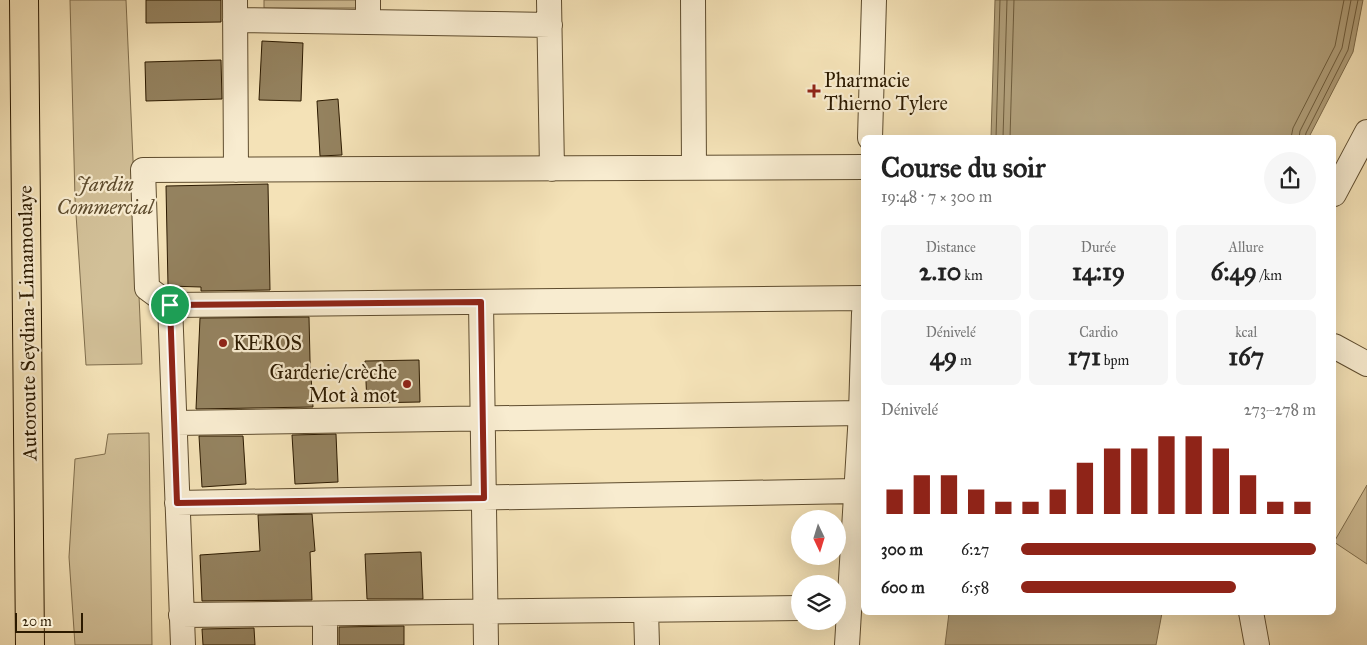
<!DOCTYPE html>
<html lang="fr">
<head>
<meta charset="utf-8">
<style>
	:root { --surface:#fff; --page:#f6f6f6; --text:#222; --muted:#767676; --accent:#8f2418 }
	body { margin:0; font-family:"IM FELL Great Primer",serif; background:var(--page); color:var(--text); height:100vh; display:flex; flex-direction:column; font-size:19px; white-space:nowrap }
	* { box-sizing:border-box; margin:0 }
	p { font-size:16px; color:var(--muted) }
	.icon { flex:none; width:28px; height:28px; fill:none; stroke:currentColor; stroke-width:2; stroke-linecap:round; stroke-linejoin:round }
	.map { position:relative; flex:1; overflow:hidden }
	.drawer { position:absolute; left:861px; top:135px; width:475px; height:480px; display:flex; flex-direction:column; background:var(--surface); border-radius:8px; box-shadow:0 5px 20px #0002 }
	.drawer>* { flex:none }
	.needle { width:32px; rotate:176deg }
	.fabs { position:absolute; left:791px; top:510px; display:grid; gap:10px }
	.fabs a { display:grid; place-items:center; width:55px; height:55px; border-radius:50%; background:var(--surface); box-shadow:0 5px 20px #0002; font-size:25px }
	.scale { position:absolute; left:15px; bottom:12px; width:68px; box-sizing:border-box; padding-left:5px; border:2px solid #2c1a00; border-top:0; font-size:14px; line-height:18px; white-space:nowrap; color:#2c1a00; -webkit-text-stroke:4px #f8ecd0; paint-order:stroke }
	.pin { position:absolute; display:grid; place-items:center; width:42px; height:42px; color:#fff; margin:-21px; border:2px solid #fff; border-radius:50%; box-shadow:0 1px 5px #0007 }
	.round { display:grid; place-items:center; flex:none; width:52px; height:52px; border-radius:26px; background:var(--page) }
	.head { display:flex; align-items:center; justify-content:space-between; height:85px; padding:0 20px }
	h1 { font-size:28px; font-weight:800; line-height:38px }
	.metrics { display:grid; grid-template-columns:repeat(3,1fr); gap:8px; height:85px; padding:5px 20px }
	.metrics div { display:grid; align-content:center; border-radius:8px; background:var(--page); text-align:center }
	.metrics b { font-size:25px; font-weight:800 }
	.metrics small { font-size:14px; font-weight:400 }
	.metrics p { font-size:14px }
	.chart { height:140px; padding:10px 20px }
	.chart p { display:flex; justify-content:space-between }
	.chart svg { width:100%; height:90px; margin-top:5px; stroke:var(--accent); stroke-width:6 }
	ul { padding:0 20px; list-style:none; font-size:16px }
	li { display:grid; grid-template-columns:80px 60px 1fr; align-items:center; height:38px }
	li i { height:12px; border-radius:6px; background:var(--accent) }
	.map>svg:first-child { display:block }
</style>
</head>
<body>
<div class="map">
<svg width="1367" height="645" viewBox="0 0 1367 645">
	<rect width="100%" height="100%" fill="#f4e2b7"/>
	<filter id="stains"><feTurbulence type="fractalNoise" baseFrequency=".004" numOctaves="4"/><feColorMatrix values="0 0 0 0 .2 0 0 0 0 .09 0 0 0 0 .02 0 0 0 .5 -.17"/></filter>
	<radialGradient id="worn" r=".72"><stop offset=".6" stop-color="#630" stop-opacity="0"/><stop offset="1" stop-color="#630" stop-opacity=".3"/></radialGradient>
	<!-- green -->
	<path fill="#d2c098" stroke="#7f6d4c" d="M70,0h56l16,364 -56,1 -11,-166z
		M264,0h96v8h-96z
		M149,433l3,212h-77l-6,-88 6,-98 30,-5 3,-20z
		M1367,485v79l-33,-22z"/>
	<!-- water -->
	<path fill="#b09e79" stroke="#7b6949" d="M995,0h368l-10,52 -44,85 -318,1z
		M949,613v-1l213,1 -6,32h-211z"/>
	<g fill="none" stroke-linecap="round" stroke-linejoin="round">
		<!-- shore -->
		<path stroke="#6e5c3c" stroke-width="1" d="M996,138l4,-138
			M1003,138l4,-138
			M1010,138l4,-138
			M1291,138l2,-10 42,-82 9,-46
			M1299,138l1,-7 42,-83 9,-48
			M1305,138l1,-5 42,-83 10,-50"/>
	</g>
	<!-- building -->
	<path fill="#94825f" stroke="#2c1a00" d="M146,0h75v22l-75,1z
		M262,41l41,2 -2,58 -42,-1z
		M221,60l1,39 -76,2 -1,-39z
		M338,99l4,56 -22,1 -3,-55z
		M268,184l2,106 -69,1v-4l-33,-1 -2,-100z
		M309,317l1,43 3,47 -117,2 4,-91z
		M419,360l1,42 -53,1 -2,-42z
		M336,434l2,48 -43,2 -3,-49z
		M199,436h44l3,48 -44,3z
		M312,514l3,37 -5,1 2,48 -110,1 -2,-46 60,-4 -2,-36z
		M421,552l2,47h-56l-2,-45z
		M404,626v19h-65v-18z
		M254,628l1,17h-52l-1,-16z"/>
	<g fill="none" stroke-linecap="round" stroke-linejoin="round">
		<!-- street casing -->
		<g stroke="#5e4c2e" stroke-width="26">
			<path id="street" d="M235,0l1,170
				M549,0l3,169
				M693,0l1,168
				M235,20l315,5
				M368,22v-22
				M870,138l4,-138
				M864,167l-721,3 4,118 23,17 694,-7
				M1334,194l33,-62
				M481,302l5,343
				M170,305l13,340
				M1334,346l33,18
				M175,423l686,-10
				M177,503l679,-12
				M646,610l1,35
				M1251,612l6,33
				M325,614v31
				M181,615l619,-7
				M847,645l14,-232 3,-100"/>
		</g>
		<!-- highway casing -->
		<g stroke="#2c1a00" stroke-width="30">
			<path id="highway" d="M24,0l6,645"/>
		</g>
		<!-- street -->
		<use href="#street" stroke="#f8ecd0" stroke-width="24"/>
		<!-- highway -->
		<use href="#highway" stroke="#f4e2b7" stroke-width="28"/>
	</g>
	<g fill="none" stroke-linecap="round" stroke-linejoin="round">
		<!-- route casing -->
		<g stroke="#fff" stroke-width="10">
			<path id="route" d="M481,302l3,196 -307,5 -7,-198z"/>
		</g>
		<!-- route -->
		<use href="#route" stroke="#8f2418" stroke-width="6"/>
	</g>
	<!-- markers -->
	<g fill="#8f2418" stroke="#f8ecd0" stroke-width="2">
		<path d="M811.5 83.5h5v5h5v5h-5v5h-5v-5h-5v-5h5z"/>
		<circle cx="223" cy="343" r="5"/>
		<circle cx="407" cy="384" r="5"/>
	</g>
	<g text-anchor="middle" stroke-width="4.5" stroke-linejoin="round" paint-order="stroke">
		<!-- poi labels -->
		<g font-size="20" fill="#2c1a00" stroke="#f8ecd0" text-anchor="start">
			<text x="824" y="87">Pharmacie<tspan x="824" dy="23">Thierno Tylere</tspan></text>
			<text x="233" y="350">KEROS</text>
			<text x="397" y="379" text-anchor="end">Garderie/crèche<tspan x="397" dy="23">Mot à mot</tspan></text>
		</g>
		<!-- park labels -->
		<g font-size="20" font-style="italic" fill="#5e4c2e" stroke="#f8ecd0">
			<text x="105" y="191">Jardin<tspan x="105" dy="23">Commercial</tspan></text>
		</g>
		<!-- street labels -->
		<g font-size="20" fill="#2c1a00" stroke="#f8ecd0">
			<text transform="translate(27 323) rotate(-91)" y="7">Autoroute Seydina-Limamoulaye</text>
		</g>
	</g>
	<rect width="100%" height="100%" filter="url(#stains)"/>
	<rect width="100%" height="100%" fill="url(#worn)"/>
</svg>
<div class="fabs">
<a><svg class="needle" viewBox="-14 -14 28 28"><path d="M0-13l5 13h-10z" fill="#e53935"/><path d="M0 13l5-13h-10z" fill="#767676"/></svg></a>
<a><svg class="icon" aria-label="layers" viewBox="0 0 24 24"><path d="M12 4l9 5-9 5-9-5zM3 14l9 5 9-5"/></svg></a>
</div>
<div class="scale">20 m</div>
<div class="pin" style="left:170px;top:305px;background:#1e9e55"><svg class="icon" aria-label="arrive" viewBox="0 0 24 24"><path d="M6 21V4h12l-3 4 3 4H6"/></svg></div>
<section class="drawer">
<div class="head"><div><h1>Course du soir</h1><p>19:48 · 7 × 300 m</p></div><a class="round"><svg class="icon" aria-label="share" viewBox="0 0 24 24"><path d="M12 15V3M7 8l5-5 5 5M5 13v7h14v-7"/></svg></a></div>
<div class="metrics">
<div><p>Distance</p><b>2.10<small> km</small></b></div>
<div><p>Durée</p><b>14:19</b></div>
<div><p>Allure</p><b>6:49<small> /km</small></b></div>
</div>
<div class="metrics">
<div><p>Dénivelé</p><b>49<small> m</small></b></div>
<div><p>Cardio</p><b>171<small> bpm</small></b></div>
<div><p>kcal</p><b>167</b></div>
</div>
<div class="chart"><p><span>Dénivelé</span>273–278 m</p>
<svg viewBox="0 0 160 44" preserveAspectRatio="none"><path d="M5 44V32M15 44V25M25 44V25M35 44V32M45 44V38M55 44V38M65 44V32M75 44V19M85 44V12M95 44V12M105 44V6M115 44V6M125 44V12M135 44V25M145 44V38M155 44V38"/></svg>
</div>
<ul>
<li><b>300 m</b>6:27<i style="width:100%"></i></li>
<li><b>600 m</b>6:58<i style="width:73%"></i></li>
</ul>
</section>
</div>
</body>
</html>
